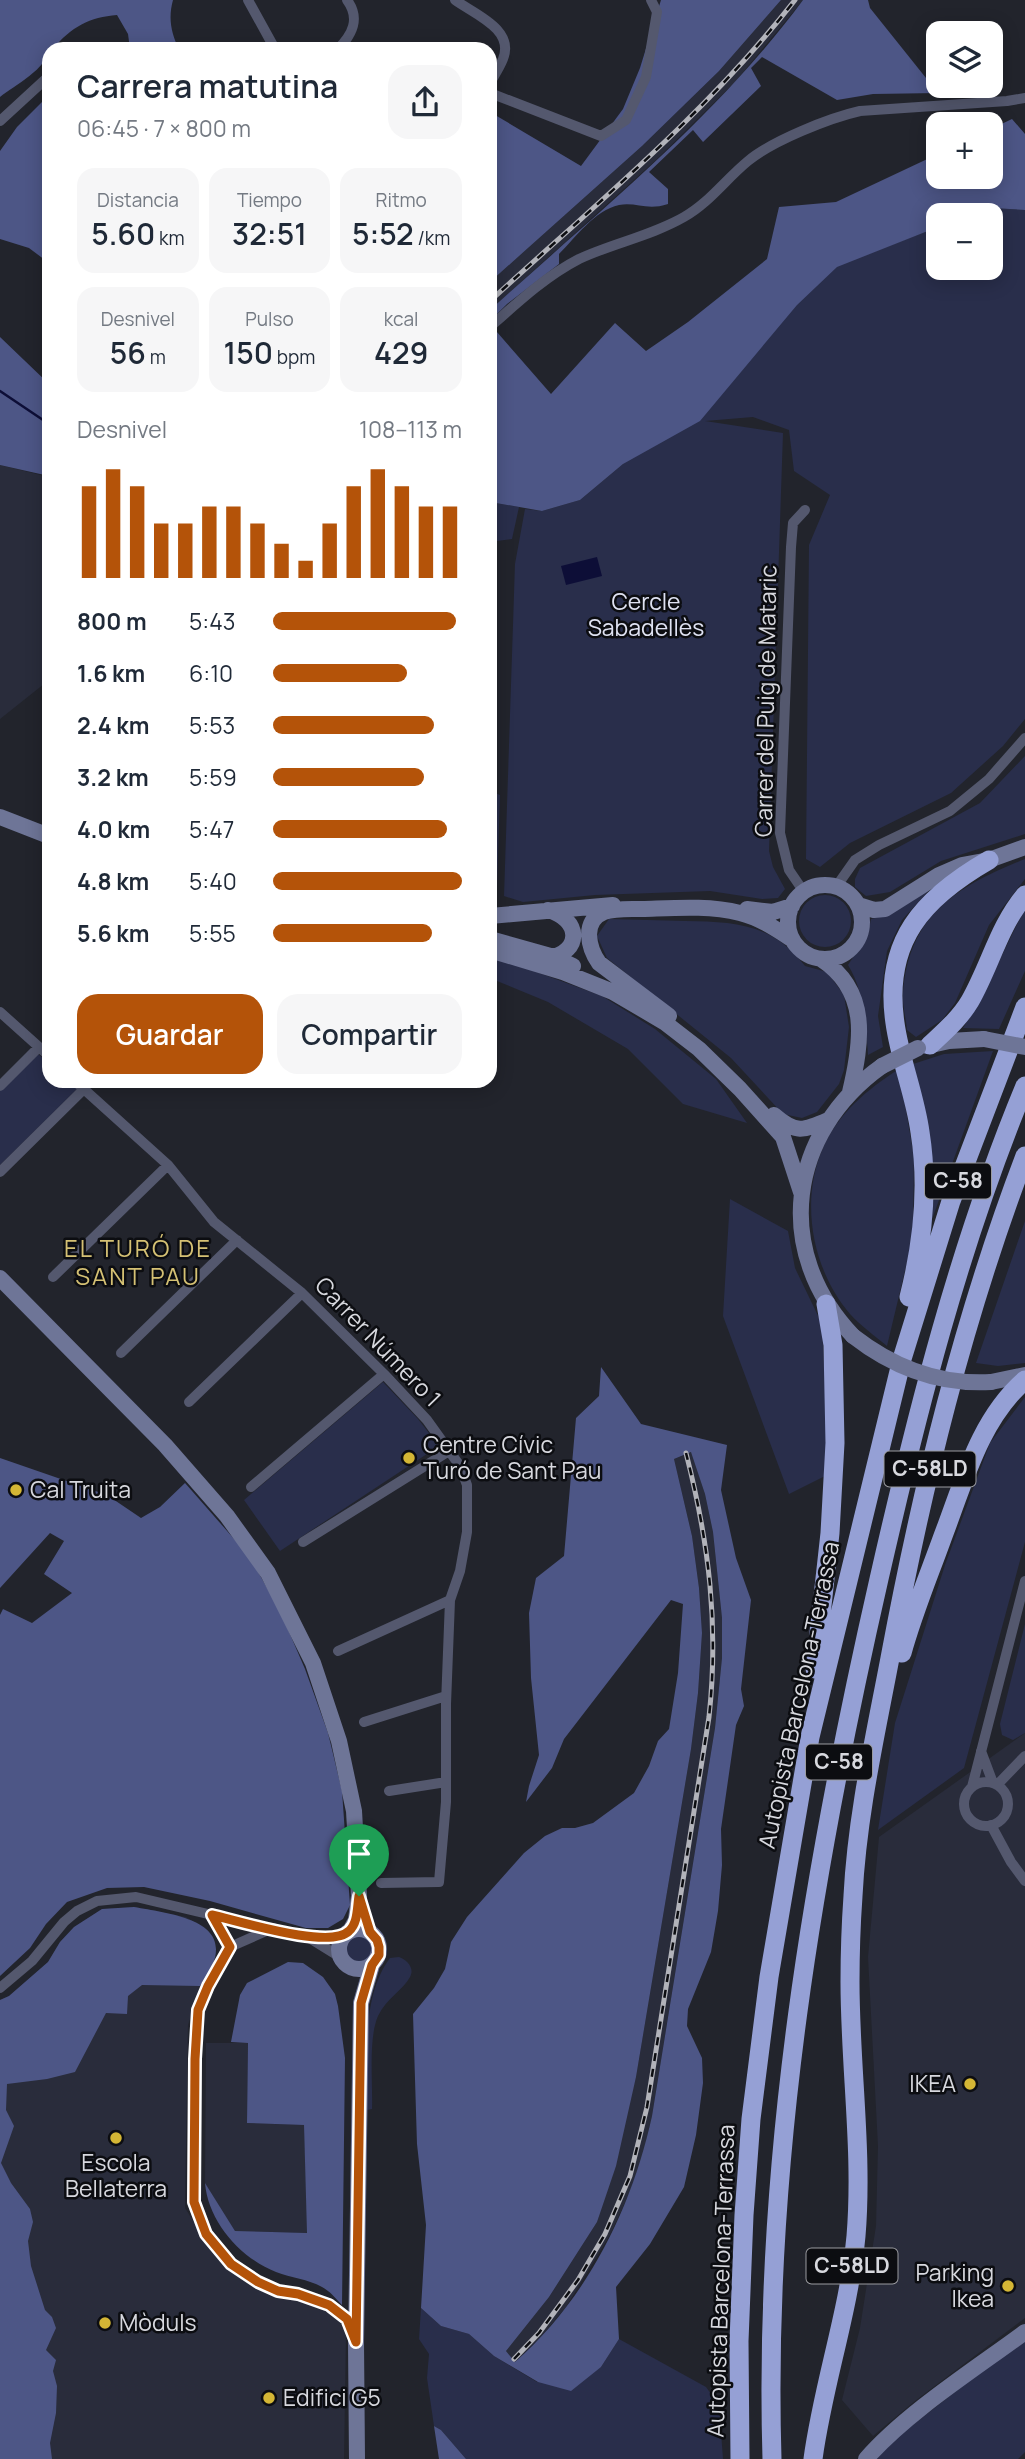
<!DOCTYPE html>
<html lang="es">
<head>
<meta charset="utf-8">
<style>
	:root { --surface:#fff; --page:#f6f6f7; --text:#1f2937; --muted:#747a83; --accent:#b45309 }
	body { margin:0; font-family:Manrope,sans-serif; background:var(--page); color:var(--text); height:100vh; display:flex; flex-direction:column; font-size:26px; white-space:nowrap }
	* { box-sizing:border-box; margin:0 }
	p { font-size:23px; color:var(--muted) }
	.icon { flex:none; width:38px; height:38px; fill:none; stroke:currentColor; stroke-width:2; stroke-linecap:round; stroke-linejoin:round }
	.map { position:relative; flex:1; overflow:hidden }
	.drawer { position:absolute; left:42px; top:42px; width:455px; height:1046px; display:flex; flex-direction:column; background:var(--surface); border-radius:21px; box-shadow:0 4px 18px #0003 }
	.drawer>* { flex:none }
	.tools { position:absolute; left:926px; top:21px; display:grid; gap:14px }
	.tools a { display:grid; place-items:center; width:77px; height:77px; border-radius:14px; background:var(--surface); box-shadow:0 4px 18px #0003; font-size:35px }
	.pin { position:absolute; display:grid; place-items:center; width:60px; height:60px; color:#fff; margin:-72px -30px; border-radius:50% 50% 50% 0; rotate:-45deg; box-shadow:0 0 7px #0007 }
	.pin .icon { rotate:45deg }
	.round { display:grid; place-items:center; flex:none; width:74px; height:74px; border-radius:21px; background:var(--page) }
	.overview { display:flex; align-items:center; justify-content:space-between; height:119px; padding:0 35px }
	h1 { font-size:32px; font-weight:600; line-height:52px }
	.metrics { display:grid; grid-template-columns:repeat(3,1fr); gap:10px; height:119px; padding:7px 35px }
	.metrics div { display:grid; align-content:center; border-radius:18px; background:var(--page); text-align:center }
	.metrics b { font-size:30px; font-weight:600 }
	.metrics small { font-size:19px; font-weight:400 }
	.metrics p { font-size:19px }
	.chart { height:196px; padding:14px 35px }
	.chart p { display:flex; justify-content:space-between }
	.chart svg { width:100%; height:126px; margin-top:7px; stroke:var(--accent); stroke-width:6 }
	.primary-button { display:flex; gap:14px; margin-top:auto; padding:14px 35px }
	.primary-button a { flex:1; height:80px; border-radius:21px; background:var(--accent); color:#fff; font-size:28px; font-weight:600; line-height:80px; text-align:center }
	.primary-button a+a { background:var(--page); color:var(--text) }
	ul { padding:0 35px; list-style:none; font-size:23px }
	li { display:grid; grid-template-columns:112px 84px 1fr; align-items:center; height:52px }
	li i { height:18px; border-radius:9px; background:var(--accent) }
	.map>svg:first-child { display:block }
</style>
</head>
<body>
<div class="map">
<svg width="1025" height="2459" viewBox="0 0 1025 2459">
	<rect width="100%" height="100%" fill="#22242c"/>
	<!-- built -->
	<path fill="#292c3b" d="M781,0h22l-68,82 -79,78 -166,150v-28l152,-136 77,-75z
		M0,465l49,12v203l-49,39z
		M692,1452l13,42 8,38 9,86v40l-7,70 -63,388 -8,36 -14,40 -20,43 -44,72 -27,32 -24,23 -9,-11 43,-54 48,-75 39,-145 55,-328 7,-56 4,-60 -3,-45 -7,-52 -18,-77z
		M1025,1733v585l-110,83 -42,35 -31,-36 18,-72 16,-102 2,-80 -10,-189 11,-120z
		M134,1907l52,10 21,13 8,14 1,15 -16,27 -12,39 -3,183 27,43 21,21 31,18 65,20 13,11 4,13 -2,125h-344v-459l9,-4 39,-34 12,-20 14,-15 28,-18z
		M206,2043h42l-1,80 57,2 4,108 -73,-2 -30,-48z"/>
	<!-- green -->
	<path fill="#292e4b" d="M975,207l50,3v509l-22,27 -52,47 -101,50 -30,24 -14,-8 3,-314 21,-50 -36,-24 -5,-41 -36,-13 -48,4 78,12 -14,418 4,16 12,22 -7,9 -16,1 -52,-8 -115,4 -72,7 -19,-6 11,-332 10,-55 17,2 38,-11 43,-36 214,-198 101,-39v41h52v-53h-30z
		M490,502l29,5 -7,32 -22,3z
		M1025,756v78l-84,27 -51,31 -24,4 -11,-9v-8l5,-11 120,-65z
		M490,791l10,4 -3,92 -7,9z
		M1025,859v20l-36,46 -34,78 -13,17 -26,17 -9,-7c-1,-12 -5,-25 -4,-37 6,-79 55,-107 122,-134z
		M933,886l-31,34 -15,31 -9,65 5,31 -15,8c-2,-31 -4,-64 -20,-90l20,-31 3,-15 12,-3z
		M799 921a26 26 0 1 1 52 0a26 26 0 1 1-52 0Z
		M1025,908v63l-26,58 -36,-1 16,-26z
		M609,919c25,1 51,1 76,2 50,1 87,2 120,45l22,6 17,23 5,32 -5,43 -5,14 -22,28 -15,6 -19,-4 -52,-56 -124,-100 -10,-22z
		M490,955l112,41 53,33 61,50 31,44 -64,-19 -55,-55 -80,-47 -51,-21z
		M993,1051l-62,171 -18,-158 31,-10z
		M38,1054l11,9v19h20l8,7 -77,76v-74z
		M899,1069l15,88 -1,80 -26,109c-12,-10 -26,-20 -37,-32 -37,-43 -51,-112 -27,-166 15,-35 45,-59 76,-79z
		M730,1199l58,32 7,37 27,56 7,150 -40,20 -66,-178z
		M1025,1221v142l-27,3 -22,-3z
		M383,1382l35,37 21,27 -159,105 -36,-51z
		M1025,1397v145l-61,226 -86,62 17,-107 50,-158 45,-122z
		M1025,1624v109l-12,7 -11,-5 -2,-11z
		M345 1949a14 14 0 1 1 28 0a14 14 0 1 1-28 0Z
		M399,1957c8,3 16,11 11,20 -7,13 -24,22 -32,39 -10,23 -5,67 -6,93l-5,1c1,-48 -7,-112 23,-152z
		M421,2308l20,18 28,8 25,22 43,26 64,-15 18,-28 87,48 13,18 4,54h-257l-25,-29 -7,-4 -7,-48 2,-24 -10,-15z
		M1025,2337v115l-7,7h-143l25,-24z"/>
	<!-- forest -->
	<path fill="#4d5686" fill-rule="evenodd" d="M0,0h173c-5,18 -2,33 6,49h-49l-2,-15 -11,-19c-27,2 -46,12 -64,34h-4c-1,19 -35,37 -49,48z
		M661,0h120l-62,71 -77,75 -152,136v-170l91,54 42,-57 17,-41z
		M803,0h65l2,8 68,85 -65,1 -36,6 -75,-43 -11,11 10,18 -58,56 -10,-12 -44,42 19,17v15c-21,7 -31,-2 -49,1 -24,5 -44,33 -60,49v10l-52,40 -17,17v-11c108,-98 226,-192 313,-310z
		M49,95v168l-20,-15 -29,-9v-88l17,-24z
		M1012,119l13,15v76l-50,-3 -15,8h-22v12l-101,40 -40,38 -97,116 -77,43 -43,36 -38,11 -52,-9v-178l61,70 64,-71 31,28 42,-29 79,-63 12,-52 57,-5 102,-48v23h52l1,-48z
		M0,337l49,47v92l-49,-11z
		M601,1367l40,57 86,21 -6,45 15,68 15,42 -10,89 3,17 -8,19 -15,104 1,36 -4,46 -7,41 -23,57 -1,17 15,32 1,25 -7,52 -12,52 -34,57 -34,43 3,52 -18,28 -30,24 -33,-9 -44,-26 -25,-22 -28,-8 -20,-18 5,-83 -9,-81 -4,-130 21,-26 11,-19 6,-27 16,-25 57,-64 21,-17 17,-8h13l18,-5 41,-30 15,-27 9,-25 11,-12 9,-56 5,-69 -12,-4 -107,139 -12,29 -26,34 3,-16 10,-31 -8,-77 -2,-65 7,-35 28,-22 12,-138 23,-22zM691,1452l14,42 8,38 9,86v40l-7,70 -63,388c-20,92 -65,183 -137,246l-9,-11 43,-54 48,-75 19,-56 20,-89 55,-328 7,-56 4,-60 -3,-45 -7,-52 -18,-77z
		M0,1458l107,37 34,23 19,-11 25,-24 64,73 31,55 25,58 23,64 14,58 8,114 -7,14 -15,9h-22l-96,-27 -66,-14 -37,1 -40,14 -21,22 -16,24 -30,28v-361l3,-6 29,14 40,-30 -28,-19 20,-33 -14,-8 -50,55z
		M134,1907c46,8 113,16 66,79l-58,-1 -14,11 -1,18 -21,-1 -31,59 -28,7 -40,5 -1,26 8,16 -13,37 10,20 19,26 3,13 -5,19 3,25 14,44 7,7 4,11 -10,22 10,10 -3,11 4,15 -1,27 -6,30 2,16h-52v-459l9,-4 39,-34 12,-20 14,-15 28,-18z
		M288,1962l15,1 20,14 12,17 3,12 7,52 -3,247c-6,-6 -12,-14 -20,-18 -14,-8 -31,-9 -46,-15 -36,-14 -68,-51 -71,-89l30,48 72,2 -3,-108 -57,-2 1,-80 -17,-1 9,-47 7,-12z
		M434,2426l7,4 25,29h-27z"/>
	<!-- water -->
	<path fill="#0d0e37" d="M597,557l5,19 -36,9 -5,-19z"/>
	<g fill="none" stroke-linecap="round" stroke-linejoin="round">
		<!-- stream -->
		<path stroke="#0d0e37" stroke-width="2.5" d="M0,391l49,33"/>
		<!-- street -->
		<path stroke="#54586e" stroke-width="10" d="M248,0l27,49
			M455,0c19,14 60,29 48,59 -3,8 -9,17 -13,24
			M338,49c14,-14 23,-30 9,-49
			M490,93l111,43 25,-16 20,-43 11,-65 -6,-12
			M0,121l49,-45
			M490,327c28,-25 56,-51 89,-68 34,-16 72,-23 105,-42 25,-14 42,-38 64,-56 24,-20 81,-43 112,-50l147,-10 18,-3
			M836,887l19,-27 24,-15 71,-34 39,-32 36,-41
			M804,892l-15,-22 -9,-37 11,-286 2,-24 12,-13
			M0,1012l49,44
			M76,1082l92,83 46,57 88,71 82,81 43,46 33,46 7,19v47l-7,39 -10,29 -4,104v98l-7,80 -58,1
			M0,1086l39,-39
			M0,1172l84,-83
			M53,1277l115,-112
			M121,1353l116,-113
			M189,1402l113,-109
			M251,1487l133,-113
			M303,1542l146,-91
			M338,1651l112,-51
			M364,1722l82,-26
			M981,1751l12,32
			M964 1804a22 22 0 1 1 44 0a22 22 0 1 1-44 0Z
			M997,1785l28,-29
			M972,1787l53,-206
			M389,1791l57,-9
			M991,1825l20,37 14,19
			M212,1915l18,32
			M273,1928l-43,19 -22,39 -10,24 -3,49 -1,143 12,32 25,30 27,18 20,9 20,3 31,11 18,14 6,14
			M311,1939l29,18
			M0,1988l32,-27 32,-39 13,-11 20,-10 39,-4 173,41 17,1 19,-4"/>
		<!-- secondary -->
		<path stroke="#6e7597" stroke-width="16" d="M0,817l49,19
			M788 922a37 37 0 1 1 74 0a37 37 0 1 1-74 0Z
			M858,905l16,5 11,-1 54,-34 23,-10 27,-5 36,-13
			M747,909l26,3 19,-6
			M548,910c33,9 34,42 1,48
			M490,916l123,-11
			M490,939l64,18 19,9
			M490,950l73,22 50,20 51,30 35,27 41,40 43,48 18,55
			M821,959c49,32 41,83 29,133
			M669,1016l-70,-53c-10,-14 -18,-42 5,-51 11,-4 26,-3 38,-3 32,-1 66,-4 98,4 20,5 36,16 53,27
			M927,1046l22,-5 35,-2
			M774,1115c22,19 29,16 54,5
			M0,1278l165,167 62,71 41,57 45,90 26,78 15,70 5,85 -3,24 -6,11
			M853,1336c-81,-85 -65,-203 29,-270
			M991,1382l34,-7
			M339 1949a20 20 0 1 1 40 0a20 20 0 1 1-40 0Z
			M357,2459l-1,-117 5,-339 11,-38
			M866,2459c40,-46 109,-90 159,-127"/>
		<!-- highway -->
		<path stroke="#95a0d5" stroke-width="19" d="M930,1045c15,-14 30,-27 40,-44 20,-35 29,-75 55,-106
			M909,1297c14,-55 20,-109 11,-165 -5,-37 -20,-72 -25,-109 -12,-82 28,-125 94,-163
			M902,1653c11,-40 27,-78 41,-117 21,-55 37,-117 82,-156
			M815,1669l15,-136 5,-90 -2,-98 -7,-41
			M740,2459l-1,-118 5,-126 7,-96 18,-142 41,-240 92,-378 49,-158 74,-194
			M772,2459c-9,-297 41,-591 107,-880 38,-167 80,-334 146,-493
			M813,2459c10,-75 36,-147 43,-223 7,-84 -6,-169 -6,-254 0,-28 1,-58 3,-86 4,-80 22,-159 37,-238 32,-171 73,-339 135,-502"/>
		<!-- rail casing -->
		<g stroke="#b2b3ba" stroke-width="5">
			<path id="rail" d="M490,301c105,-96 217,-188 305,-301
				M514,2359l25,-26 39,-53 27,-46 25,-58 17,-69 62,-390c10,-92 0,-174 -23,-264"/>
		</g>
		<!-- rail -->
		<use href="#rail" stroke="#0c0d11" stroke-width="2.5" stroke-dasharray="8" stroke-linecap="butt"/>
		<!-- secondary-bridge -->
		<path stroke="#6e7597" stroke-width="16" d="M984,1039l41,8
			M882,1066l36,-18
			M853,1336c41,32 86,49 138,46"/>
	</g>
	<g fill="none" stroke-linecap="round" stroke-linejoin="round">
		<!-- route casing -->
		<g stroke="#fff" stroke-width="14">
			<path id="route" d="M359,1896l11,36 7,8 2,7v8l-7,10 -11,38 -5,339 -9,-23 -18,-14 -31,-11 -20,-3 -20,-9 -27,-18 -25,-30 -12,-32 1,-143 3,-49 10,-24 22,-39 -18,-32c27,6 118,35 137,16 9,-8 8,-23 10,-35z"/>
		</g>
		<!-- route -->
		<use href="#route" stroke="#b45309" stroke-width="9"/>
	</g>
	<!-- markers -->
	<g fill="#d4b635" stroke="#0c0d11" stroke-width="2.5">
		<circle cx="409" cy="1458" r="7"/>
		<circle cx="16" cy="1490" r="7"/>
		<circle cx="970" cy="2084" r="7"/>
		<circle cx="116" cy="2138" r="7"/>
		<circle cx="1008" cy="2286" r="7"/>
		<circle cx="105" cy="2323" r="7"/>
		<circle cx="269" cy="2398" r="7"/>
	</g>
	<g text-anchor="middle" stroke-width="5" stroke-linejoin="round" paint-order="stroke">
		<!-- shield labels -->
		<g fill="#0c0d11" stroke="#9a9ba0" stroke-width="2">
			<rect x="925" y="1163.5" width="66" height="35" rx="5"/>
			<rect x="884.5" y="1451.5" width="91" height="35" rx="5"/>
			<rect x="806" y="1744.5" width="66" height="35" rx="5"/>
			<rect x="806.5" y="2248.5" width="91" height="35" rx="5"/>
		</g>
		<g font-size="21" font-weight="bold" fill="#d7d8de">
			<text x="958" y="1188">C-58</text>
			<text x="930" y="1476">C-58LD</text>
			<text x="839" y="1769">C-58</text>
			<text x="852" y="2273">C-58LD</text>
		</g>
		<!-- park labels -->
		<g font-size="23" fill="#dfe2f2" stroke="#0c0d11">
			<text x="646" y="610">Cercle<tspan x="646" dy="26">Sabadellès</tspan></text>
		</g>
		<!-- street labels -->
		<g font-size="23" fill="#d7d8de" stroke="#0c0d11">
			<text transform="translate(766 701) rotate(-89)" y="8">Carrer del Puig de Mataric</text>
			<text transform="translate(378 1342) rotate(46)" y="8">Carrer Número 1</text>
			<text transform="translate(799 1695) rotate(-78)" y="8">Autopista Barcelona-Terrassa</text>
			<text transform="translate(721 2281) rotate(-88)" y="8">Autopista Barcelona-Terrassa</text>
		</g>
		<!-- poi labels -->
		<g font-size="23" fill="#d7d8de" stroke="#0c0d11" text-anchor="start">
			<text x="423" y="1453">Centre Cívic<tspan x="423" dy="26">Turó de Sant Pau</tspan></text>
			<text x="30" y="1498">Cal Truita</text>
			<text x="956" y="2092" text-anchor="end">IKEA</text>
			<text x="116" y="2171" text-anchor="middle">Escola<tspan x="116" dy="26">Bellaterra</tspan></text>
			<text x="994" y="2281" text-anchor="end">Parking<tspan x="994" dy="26">Ikea</tspan></text>
			<text x="119" y="2331">Mòduls</text>
			<text x="283" y="2406">Edifici G5</text>
		</g>
		<!-- neighbourhood labels -->
		<g font-size="24" letter-spacing="2" fill="#d5c174" stroke="#0c0d11">
			<text x="138" y="1257">EL TURÓ DE<tspan x="138" dy="28">SANT PAU</tspan></text>
		</g>
	</g>
</svg>
<div class="tools">
<a><svg class="icon" aria-label="layers" viewBox="0 0 24 24"><path d="M12 4l9 5-9 5-9-5zM3 14l9 5 9-5"/></svg></a>
<a>+</a>
<a>−</a>
</div>
<div class="pin" style="left:359px;top:1896px;background:#1e9e55"><svg class="icon" aria-label="arrive" viewBox="0 0 24 24"><path d="M6 21V4h12l-3 4 3 4H6"/></svg></div>
<section class="drawer">
<div class="overview"><div><h1>Carrera matutina</h1><p>06:45 · 7 × 800 m</p></div><a class="round"><svg class="icon" aria-label="share" viewBox="0 0 24 24"><path d="M12 15V3M7 8l5-5 5 5M5 13v7h14v-7"/></svg></a></div>
<div class="metrics">
<div><p>Distancia</p><b>5.60<small> km</small></b></div>
<div><p>Tiempo</p><b>32:51</b></div>
<div><p>Ritmo</p><b>5:52<small> /km</small></b></div>
</div>
<div class="metrics">
<div><p>Desnivel</p><b>56<small> m</small></b></div>
<div><p>Pulso</p><b>150<small> bpm</small></b></div>
<div><p>kcal</p><b>429</b></div>
</div>
<div class="chart"><p><span>Desnivel</span>108–113 m</p>
<svg viewBox="0 0 160 44" preserveAspectRatio="none"><path d="M5 44V12M15 44V6M25 44V12M35 44V25M45 44V25M55 44V19M65 44V19M75 44V25M85 44V32M95 44V38M105 44V25M115 44V12M125 44V6M135 44V12M145 44V19M155 44V19"/></svg>
</div>
<ul>
<li><b>800 m</b>5:43<i style="width:97%"></i></li>
<li><b>1.6 km</b>6:10<i style="width:71%"></i></li>
<li><b>2.4 km</b>5:53<i style="width:85%"></i></li>
<li><b>3.2 km</b>5:59<i style="width:80%"></i></li>
<li><b>4.0 km</b>5:47<i style="width:92%"></i></li>
<li><b>4.8 km</b>5:40<i style="width:100%"></i></li>
<li><b>5.6 km</b>5:55<i style="width:84%"></i></li>
</ul>
<div class="primary-button"><a>Guardar</a><a>Compartir</a></div>
</section>
</div>
</body>
</html>
